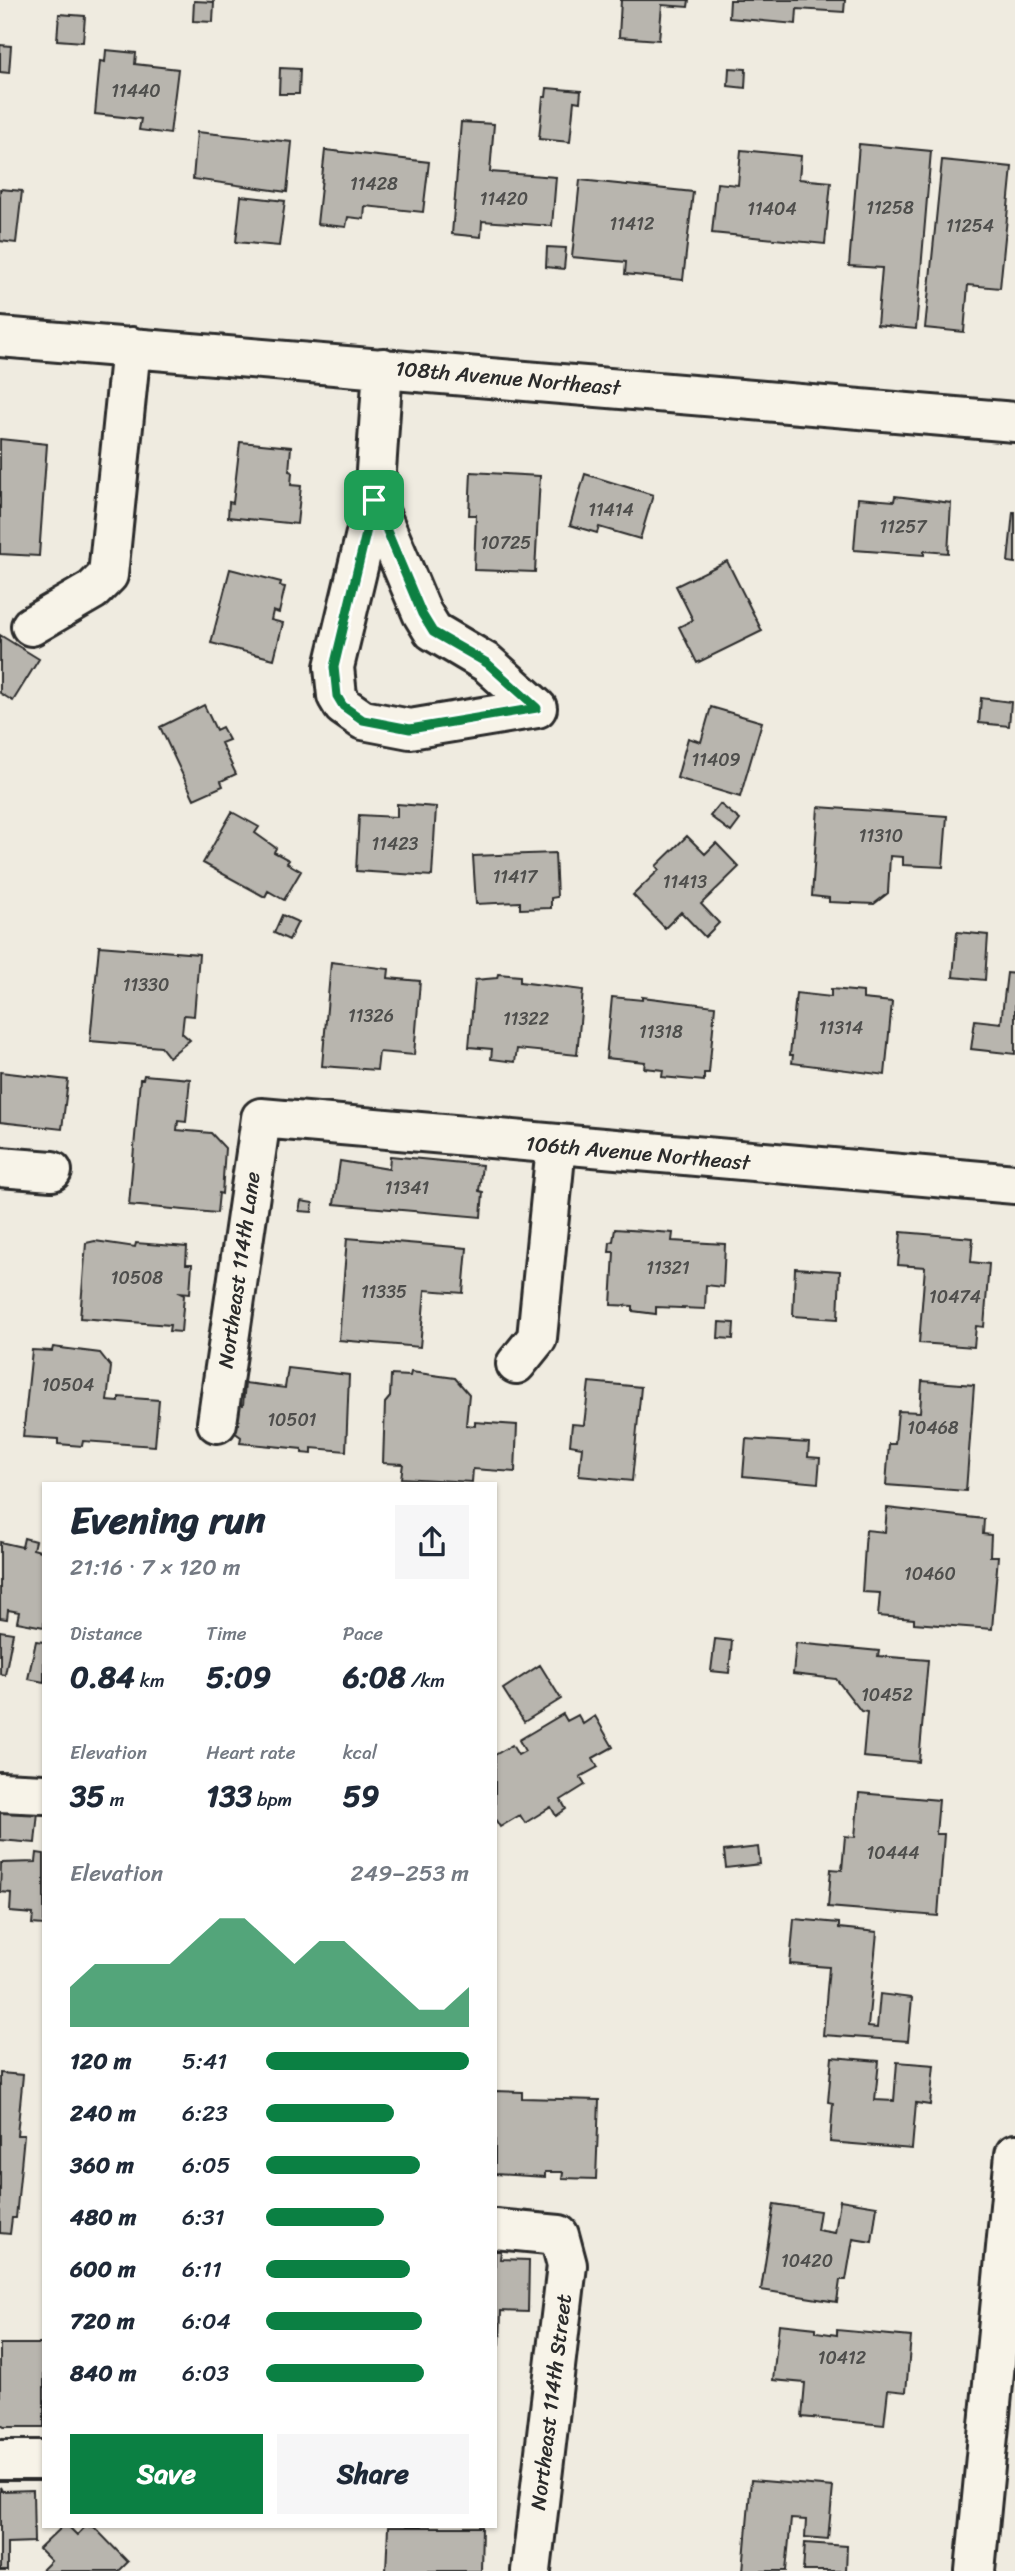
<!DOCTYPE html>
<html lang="en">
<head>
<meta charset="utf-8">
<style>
	:root { --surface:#fff; --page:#f6f6f7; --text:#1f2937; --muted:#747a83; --accent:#0b8043 }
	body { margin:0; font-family:Sriracha,sans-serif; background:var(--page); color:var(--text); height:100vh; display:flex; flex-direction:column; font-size:26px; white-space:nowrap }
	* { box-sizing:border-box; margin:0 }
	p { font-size:23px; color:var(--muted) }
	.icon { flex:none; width:38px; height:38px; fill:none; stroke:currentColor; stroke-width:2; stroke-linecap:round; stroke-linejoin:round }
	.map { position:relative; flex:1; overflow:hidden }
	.details { position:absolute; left:42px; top:1482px; width:455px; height:1046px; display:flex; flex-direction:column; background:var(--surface); border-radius:0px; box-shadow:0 2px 5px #0004 }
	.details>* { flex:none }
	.pin { position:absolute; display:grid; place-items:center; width:60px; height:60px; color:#fff; margin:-30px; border-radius:14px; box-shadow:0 4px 10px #0006 }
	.round { display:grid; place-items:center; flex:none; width:74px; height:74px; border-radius:0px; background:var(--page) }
	.summary { display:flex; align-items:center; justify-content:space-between; height:119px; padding:0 28px }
	h1 { font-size:38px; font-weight:700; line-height:52px }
	.metrics { display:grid; grid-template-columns:repeat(3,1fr); gap:10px; height:119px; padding:7px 28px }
	.metrics div { display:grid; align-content:center }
	.metrics b { font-size:30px; font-weight:700 }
	.metrics small { font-size:19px; font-weight:400 }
	.metrics p { font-size:19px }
	.chart { height:196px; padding:14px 28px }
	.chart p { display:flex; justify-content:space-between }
	.chart svg { width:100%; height:126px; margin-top:7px; fill:var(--accent); opacity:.7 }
	.action { display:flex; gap:14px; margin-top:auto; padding:14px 28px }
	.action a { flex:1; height:80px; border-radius:0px; background:var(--accent); color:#fff; font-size:28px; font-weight:700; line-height:80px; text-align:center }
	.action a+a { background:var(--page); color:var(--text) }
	ul { padding:0 28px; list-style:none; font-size:23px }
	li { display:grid; grid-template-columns:112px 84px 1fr; align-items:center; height:52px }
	li i { height:18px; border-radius:9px; background:var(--accent) }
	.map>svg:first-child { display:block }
</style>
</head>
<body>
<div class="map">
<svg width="1015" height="2571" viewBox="0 0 1015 2571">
	<rect width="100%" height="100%" fill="#efebe0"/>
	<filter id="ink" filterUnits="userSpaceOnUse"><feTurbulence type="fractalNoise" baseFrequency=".0143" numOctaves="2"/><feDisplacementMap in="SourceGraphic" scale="14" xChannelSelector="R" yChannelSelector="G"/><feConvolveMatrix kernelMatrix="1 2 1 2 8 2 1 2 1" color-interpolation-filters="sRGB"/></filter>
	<g filter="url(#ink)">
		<!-- building -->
		<path fill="#b8b5ae" stroke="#2b2b2b" stroke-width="2" d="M621,0h68l-1,7 -26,-2 -3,35 -40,-3z
			M730,0h115l-1,12 -47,-3 -1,15 -67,-6z
			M194,1l20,1 -1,20 -20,-1z
			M59,14l26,2 -2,26 -26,-2z
			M0,45l11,1 -2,27 -9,-1z
			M106,50l30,3 -1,11 43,5 -8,65 -31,-4 2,-11 -46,-5 5,-53 5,1z
			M280,68l20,1 -1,25h-20z
			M729,68l17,1 -1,19 -17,-2z
			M547,88l34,3 -1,11 -6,-1 -4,41 -31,-3 4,-42h3z
			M461,122l33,2 -4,48 66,5 -4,49 -70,-5 -1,16 -29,-3z
			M197,132l95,10 -5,50 -94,-13z
			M859,144l72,7 -15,178 -39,-4 5,-57 -33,-2z
			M325,150l104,12 -6,50 -58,-6 -1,13 -16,-2 -2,10 -29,-3z
			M741,150l60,6 -2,23 32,3 -6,62 -113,-11 5,-50 21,2z
			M942,160l70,7 -12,121 -32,-3 -4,47 -39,-4z
			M580,180l113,12 -10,88 -58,-6 1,-12 -54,-5z
			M0,189l22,2 -6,52 -16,-2z
			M241,196l44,5 -6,45 -43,-4z
			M547,247l19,1 -2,21 -18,-2z
			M0,439l47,5 -8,112 -39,-2z
			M240,442l51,5 -2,24 3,1 -1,13 10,1 -4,38 -69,-7 1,-15 4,1z
			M471,472l69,4 -5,96 -61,-2 2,-55h-7z
			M585,474l68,21 -13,44 -41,-12 -2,6 -27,-8z
			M895,496l56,7 -3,50 -24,-2v4l-70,-5 4,-52 36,3z
			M1013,512h2v51l-7,-1z
			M727,561l35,70 -65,32 -18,-36 14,-7 -17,-34z
			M230,569l51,13 -1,4 5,1 -6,26 -6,-2 -2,9 12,3 -9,36 -63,-16z
			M0,635l39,24 -26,42 -13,-8z
			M981,698l30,4 -2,24 -30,-3z
			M204,705l12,25 6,-3 7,13 -8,3 15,31 -15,7 2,5 -29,13 -34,-72z
			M711,707l51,15 -22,75 -63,-19 11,-40 13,4z
			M397,804l39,3 -4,69 -76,-5 3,-56 38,2z
			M720,804l20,16 -9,12 -21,-16z
			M818,807l129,9 -4,51 -40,-2v-8l-13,-1 -2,37 -14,11 -45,-2v-4l-17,-2z
			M232,812l27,15 -4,6 21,15 -2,4 15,8 -2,3 14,8 -17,29 -16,-9 -3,6 -62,-34z
			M687,836l18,18 11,-11 23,24 -38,37 18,19 -14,14 -24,-25 -16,16 -32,-33 26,-25 -3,-4z
			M555,853l2,44 -6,1v10l-31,1v-7l-44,2 -3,-48z
			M282,915l16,7 -9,18 -15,-7z
			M957,932l31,3 -3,45 -32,-3z
			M99,946l100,8 -5,62 -10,-1 -2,18 8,7 -21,17 -8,-10 -71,-6z
			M331,962l58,7 -1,9 32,3 -6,74 -35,-3 -2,18 -55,-4z
			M1007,973l8,1v80l-44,-5 4,-29 26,3z
			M498,974l22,2v6l63,8 -6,65 -60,-6 -2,13 -24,-3 1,-10 -23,-2 6,-67 22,-2z
			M831,989l32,3v7l29,3 -7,73 -93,-12 1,-8h-3l6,-62 35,4z
			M612,997l30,3v-3l73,9 -6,67h-5v8l-42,-4 1,-7 -19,-2 1,-6 -39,-4z
			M0,1072l68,8 -6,49 -62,-7z
			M144,1075l46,4 -4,43 -8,-1 -1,9 34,3 14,15 -3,46 -3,-1 -2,20 -88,-8 11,-126h3z
			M390,1156l92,9 -3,26 4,1 -2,25 -147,-13 6,-43 49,8z
			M301,1201l12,2 -1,9 -13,-1z
			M615,1229l58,4 -1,8 53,3 -2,43 -17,-2 -1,24 -49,-2v7l-23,-3v-5l-22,-1 3,-53h-5l1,-10 3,-1z
			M901,1232l72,6 -2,24 18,2 -5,63 -8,-1 -2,21 -55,-4 6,-76 -27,-2z
			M347,1238l120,10 -4,45 -38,-3 -5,57 -81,-7z
			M95,1241l40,6 1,-4 51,4 -1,17h6l-2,29 -12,-1 6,3 -3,37 -12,-1 1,-6 -90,-7 6,-75z
			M795,1268l45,3 -2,48 -45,-3z
			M719,1322l15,1 -1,16 -15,-1z
			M53,1347l47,6 11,14 -4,34 12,1v-5l40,3 -4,46 -72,-5 -1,5 -24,-2v-5l-35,-2 9,-87 20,1z
			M288,1368l61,7 -3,76 -34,-3v6l-10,-1v-4l-62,-6 1,-6 -7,-5 2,-24 2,-3h5l2,-22 40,5z
			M411,1372l44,6 14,16 -3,31 9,1v-4l42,3 -2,47 -42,-3 -1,13 -71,-4 2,-14 -20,-1 2,-60 5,-6 1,-22 19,1z
			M922,1381l52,4 -8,106 -80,-6 3,-41h6l3,-33 22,1z
			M589,1382l52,5 -9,94 -53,-5 3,-29 -12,-2 2,-21 12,1z
			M746,1439l63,4 -1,14 12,1 -2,25 -75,-7z
			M887,1508l97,11 -1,15 8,1 -1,21h8l-6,73 -78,-6v-4l-36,-3 2,-23 -18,-1 4,-62 19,2z
			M24,1538l11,3 -2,8 11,3v75l-27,-5 2,-10 -11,-2 -1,9 -7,-1v-76l22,5z
			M0,1631l13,2 -8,42 -5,-1z
			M715,1639l17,2 -3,32 -18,-2z
			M36,1641l8,1v40l-16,-3z
			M796,1643l83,8 -1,5 50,4 -9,102 -56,-5 4,-45 -6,-1 -25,-32 -43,-5z
			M540,1665l21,34 -37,23 -21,-33z
			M563,1714l4,7 11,-6 5,9 12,-8 18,31 -20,11 5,9 -18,10 5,8 -24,15 5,9 -10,7 -5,-9 -26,16 -5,-8 -20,12 -5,-8v-64l17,-10 6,10 7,-4 -6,-11z
			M859,1793l80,7 -3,34h8l-6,82 -110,-9 3,-38 11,1 3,-34 10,1z
			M0,1798l39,3 -4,42 -35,-3z
			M758,1847l2,17 -34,4 -2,-17z
			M37,1853l7,1v71l-12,-1 1,-10 -23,-2 1,-19 -11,-1 1,-29 35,-1z
			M794,1919l45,4v5l38,4 -9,95 9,1 3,-34 32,4 -4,43 -85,-6 6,-68 -39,-3z
			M832,2057l47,4 -4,39 19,1 3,-39 37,3 -4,40 -14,-2 -4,46 -82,-7 3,-39 -5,-1z
			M0,2073l23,2 -6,60h7l-8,83h-4l-2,16 -10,-1z
			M495,2091l27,1v6l77,2 -3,79 -34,-1 1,-6h-18v5l-50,-3z
			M840,2200l37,6 -5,36 -19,-3 -7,41h-6l-3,22 -76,-12 13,-86 46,7 -3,19 18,3z
			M495,2251h6l-1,8 29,1 -1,52 -27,-1 -1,34 -5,-1z
			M779,2324l37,4v4l21,3v-5l74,7 -5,55 -18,-2 -4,35 -82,-8 3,-34 -32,-3z
			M0,2344h44v83h-40l-4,-3z
			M751,2480l82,7 -5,52 -23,-2 1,-17 -15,-1 -5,52h-43z
			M0,2487l2,4 31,-1 1,52 -27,1v28h-7z
			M62,2527h7l8,8 8,-8h9l34,35 -9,9h-78l10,-10 -12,-12z
			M388,2527h94l-1,44h-95z
			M805,2543l42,3 -1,25h-43z"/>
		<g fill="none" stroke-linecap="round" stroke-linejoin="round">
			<!-- minor casing -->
			<g stroke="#2b2b2b" stroke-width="44">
				<path id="minor" d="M0,337l1015,85
					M374,500l48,113 11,18 54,32 50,45 -127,21 -47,-9 -20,-14 -6,-10 -3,-29z
					M374,500l9,-132
					M31,626l62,-36 15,-15 23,-228
					M0,1167l52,4
					M516,1364l21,-26 19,-192
					M217,1423l44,-305 754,66
					M0,1792l44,2
					M495,2229l64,6 8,30 -36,306
					M0,2460h44
					M975,2571l40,-417"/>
			</g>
			<!-- minor -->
			<use href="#minor" stroke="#f7f3e8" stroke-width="38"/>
		</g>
	</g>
	<g fill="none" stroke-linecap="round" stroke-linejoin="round" filter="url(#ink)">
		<!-- route casing -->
		<g stroke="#fff" stroke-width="14">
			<path id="route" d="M374,500l48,114 11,18 54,31 50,45 -127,21 -47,-9 -20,-14 -6,-10 -3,-29z"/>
		</g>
		<!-- route -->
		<use href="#route" stroke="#0b8043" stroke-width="9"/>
	</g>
	<g text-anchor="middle" stroke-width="7" stroke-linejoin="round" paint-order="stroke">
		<!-- number labels -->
		<g font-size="18" fill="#4e4e4c">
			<text x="136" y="97">11440</text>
			<text x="374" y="190">11428</text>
			<text x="504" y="205">11420</text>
			<text x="890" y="214">11258</text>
			<text x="772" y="215">11404</text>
			<text x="632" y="230">11412</text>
			<text x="970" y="232">11254</text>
			<text x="611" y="516">11414</text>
			<text x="903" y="533">11257</text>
			<text x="506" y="549">10725</text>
			<text x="716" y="766">11409</text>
			<text x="881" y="842">11310</text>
			<text x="395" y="850">11423</text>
			<text x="515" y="883">11417</text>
			<text x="685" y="888">11413</text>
			<text x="146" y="991">11330</text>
			<text x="371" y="1022">11326</text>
			<text x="526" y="1025">11322</text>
			<text x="841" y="1034">11314</text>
			<text x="661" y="1038">11318</text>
			<text x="407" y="1194">11341</text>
			<text x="668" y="1274">11321</text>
			<text x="137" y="1284">10508</text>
			<text x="384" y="1298">11335</text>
			<text x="955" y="1303">10474</text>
			<text x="68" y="1391">10504</text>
			<text x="292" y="1426">10501</text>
			<text x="933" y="1434">10468</text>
			<text x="930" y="1580">10460</text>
			<text x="887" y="1701">10452</text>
			<text x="893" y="1859">10444</text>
			<text x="807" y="2267">10420</text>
			<text x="842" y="2364">10412</text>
		</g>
		<!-- street labels -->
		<g font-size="21" fill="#2b2b2b" stroke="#f7f3e8">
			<text transform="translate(508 378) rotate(5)" y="7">108th Avenue Northeast</text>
			<text transform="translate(638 1153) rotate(5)" y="7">106th Avenue Northeast</text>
			<text transform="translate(239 1270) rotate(-82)" y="7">Northeast 114th Lane</text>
			<text transform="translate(551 2402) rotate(-83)" y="7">Northeast 114th Street</text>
		</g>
	</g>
</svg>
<div class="pin" style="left:374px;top:500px;background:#1e9e55"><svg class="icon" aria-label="arrive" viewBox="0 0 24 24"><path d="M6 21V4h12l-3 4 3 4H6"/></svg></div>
<section class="details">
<div class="summary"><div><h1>Evening run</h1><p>21:16 · 7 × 120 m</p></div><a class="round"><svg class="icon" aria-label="share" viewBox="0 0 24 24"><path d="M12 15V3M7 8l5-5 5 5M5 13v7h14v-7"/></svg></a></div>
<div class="metrics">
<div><p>Distance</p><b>0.84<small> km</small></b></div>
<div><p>Time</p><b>5:09</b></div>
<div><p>Pace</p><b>6:08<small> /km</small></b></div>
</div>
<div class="metrics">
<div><p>Elevation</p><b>35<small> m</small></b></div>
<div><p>Heart rate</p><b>133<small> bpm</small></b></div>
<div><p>kcal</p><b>59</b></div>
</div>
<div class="chart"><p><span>Elevation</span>249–253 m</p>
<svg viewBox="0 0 160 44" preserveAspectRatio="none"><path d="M0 44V30L10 22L20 22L30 22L40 22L50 14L60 6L70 6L80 14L90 22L100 14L110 14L120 22L130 30L140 38L150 38L160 30V44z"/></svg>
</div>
<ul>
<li><b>120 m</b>5:41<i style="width:100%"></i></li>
<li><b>240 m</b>6:23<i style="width:63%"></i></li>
<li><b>360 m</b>6:05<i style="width:76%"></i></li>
<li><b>480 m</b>6:31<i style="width:58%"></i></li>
<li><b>600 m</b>6:11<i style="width:71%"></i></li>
<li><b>720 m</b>6:04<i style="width:77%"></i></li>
<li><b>840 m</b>6:03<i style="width:78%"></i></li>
</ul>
<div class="action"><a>Save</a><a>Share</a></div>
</section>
</div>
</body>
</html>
